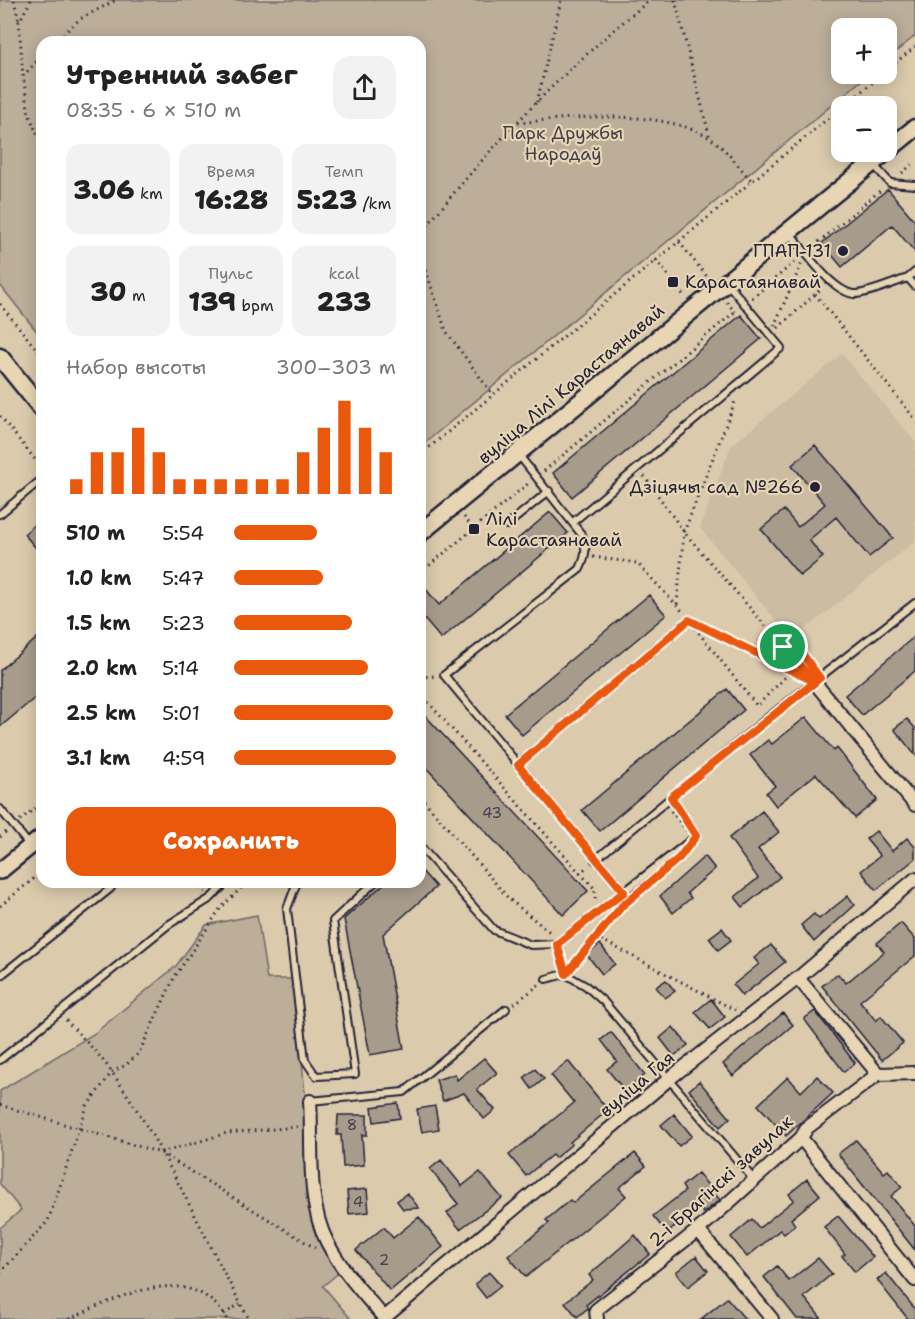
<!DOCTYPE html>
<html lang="ru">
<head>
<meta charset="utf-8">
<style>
	:root { --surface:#fff; --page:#f2f2f2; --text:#222; --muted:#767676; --accent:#ea580c }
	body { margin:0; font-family:"Shantell Sans",sans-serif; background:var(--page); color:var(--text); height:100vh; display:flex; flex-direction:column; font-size:22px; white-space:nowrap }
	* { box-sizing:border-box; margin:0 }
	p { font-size:20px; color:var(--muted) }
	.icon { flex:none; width:33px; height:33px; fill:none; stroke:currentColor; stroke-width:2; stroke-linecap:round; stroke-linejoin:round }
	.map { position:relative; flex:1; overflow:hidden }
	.panel { position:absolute; left:36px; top:36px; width:390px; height:852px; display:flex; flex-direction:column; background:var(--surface); border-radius:18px; box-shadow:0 3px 15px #0003 }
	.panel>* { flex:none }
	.controls { position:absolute; left:831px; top:18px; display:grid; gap:12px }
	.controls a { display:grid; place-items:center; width:66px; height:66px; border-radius:12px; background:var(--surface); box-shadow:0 3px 15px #0003; font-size:30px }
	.pin { position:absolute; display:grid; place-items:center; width:51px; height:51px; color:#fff; margin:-26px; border:3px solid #fff; border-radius:50%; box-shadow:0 2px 6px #0007 }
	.round { display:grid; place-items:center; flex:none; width:63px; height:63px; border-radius:18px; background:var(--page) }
	.overview { display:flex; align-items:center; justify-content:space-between; height:102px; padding:0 30px }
	h1 { font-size:27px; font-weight:800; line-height:45px }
	.stats { display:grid; grid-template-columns:repeat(3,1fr); gap:9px; height:102px; padding:6px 30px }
	.stats div { display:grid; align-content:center; border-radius:15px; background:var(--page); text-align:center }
	.stats b { font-size:26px; font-weight:800 }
	.stats small { font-size:16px; font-weight:400 }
	.stats p { font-size:16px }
	.chart { height:168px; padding:12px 30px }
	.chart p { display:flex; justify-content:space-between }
	.chart svg { width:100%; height:108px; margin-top:6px; stroke:var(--accent); stroke-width:6 }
	.action { display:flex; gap:12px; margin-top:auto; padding:12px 30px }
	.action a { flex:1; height:69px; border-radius:18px; background:var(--accent); color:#fff; font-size:24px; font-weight:800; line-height:69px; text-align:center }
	ul { padding:0 30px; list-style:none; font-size:20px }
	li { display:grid; grid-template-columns:96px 72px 1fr; align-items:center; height:45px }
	li i { height:15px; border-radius:8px; background:var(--accent) }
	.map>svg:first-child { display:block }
</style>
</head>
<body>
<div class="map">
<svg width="915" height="1319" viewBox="0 0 915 1319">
	<rect width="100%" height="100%" fill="#dbcaac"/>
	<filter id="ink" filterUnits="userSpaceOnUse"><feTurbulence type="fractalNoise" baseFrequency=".0167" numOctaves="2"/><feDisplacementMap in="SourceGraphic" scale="12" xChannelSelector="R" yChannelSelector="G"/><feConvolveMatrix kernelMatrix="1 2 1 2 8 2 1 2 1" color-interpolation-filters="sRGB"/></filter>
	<g filter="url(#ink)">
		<!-- built -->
		<path fill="#cbbca2" d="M842,354l73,88v99l-123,99 -92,-112 31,-82z"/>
		<!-- green -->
		<path fill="#bcae99" stroke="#6f686a" stroke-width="1.5" d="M0,0h915v36l-28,23 -1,-31h-44v46h27l-449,373v-405h-378v296l-42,-53z
			M257,915l10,64h27l23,239 25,52 -19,16 28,33h-351v-91l21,-18 -21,-26v-93l95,-58 81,-67 30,-41z"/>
		<!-- building -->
		<path fill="#a79b8c" stroke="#22223b" stroke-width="1.5" d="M888,189l27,32v31l-23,-27 -50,42 -20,-24z
			M741,315l20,24 -189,158 -19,-24z
			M815,445l78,93 -24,19 -33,-40 -27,23 14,17 -23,19 -39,-47 23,-19 14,17 27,-23 -33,-39z
			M550,512l18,21 -127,106 -21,-25v-32l19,23z
			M42,518v37l-18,-21z
			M649,595l17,20 -144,120 -17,-21z
			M42,634v58l-42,35v-57z
			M915,636v35l-53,44 -17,-20z
			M727,689l17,21 -144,121 -18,-21z
			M420,710l168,181 -25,24 -143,-154z
			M806,717l28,34 3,-3 40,52 -22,18 -39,-44 -40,32 -10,-13 9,-7 -25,-31 18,-15 4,4z
			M907,719l8,9v27l-21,-26z
			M762,811l17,21 -21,17 22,28 -37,30 -8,-10 23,-19 -29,-40z
			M876,831l16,20 15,-13 8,9v12l-39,31 -15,-19 19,-15 -14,-17z
			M705,856l10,13 -28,24 4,5 -18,15 -13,-17z
			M420,869l16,18 -53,47 21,115 -34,6 -26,-136 42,-37h34z
			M848,896l7,9 -41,37 -13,-17 13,-11 5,5z
			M901,923l14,16v17l-55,45 16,20 5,-5 22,27 -21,17 -60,-74 16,-12 8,9 38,-31 -7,-9z
			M722,928l9,12 -13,10 -9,-12z
			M600,944l15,20 -13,10 -15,-19z
			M771,945l14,17 -43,34 -9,-11 26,-21 -5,-6z
			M666,980l9,11 -10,7 -9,-11z
			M711,999l14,18 -15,12 -15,-17z
			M815,1011l40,52 -11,9 -40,-53z
			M783,1013l10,12 -60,51 -10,-12z
			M673,1027l15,18 -14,11 -14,-18z
			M611,1032l34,43 -20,16 -18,-22 10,-8 -16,-21z
			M484,1058l13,15 -20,16 18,21 -11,9 -20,-26 -21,8 -7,-21 19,-6 2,6z
			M568,1061l40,49 -38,32 2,2 -17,14 -3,-3 -26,21 -17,-21 65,-52 -23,-28z
			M535,1069l9,10 -12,10 -8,-11z
			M817,1076l16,17 -47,43 -28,-31 30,-28 13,15z
			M699,1081l31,37 -10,9 -31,-37z
			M398,1103l2,15 -26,4 -2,-15z
			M435,1106l4,23 -17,3 -5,-23z
			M674,1114l18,22 -13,10 -18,-21z
			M338,1115h29v20h-5l2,30 -21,2 -2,-32h-4z
			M856,1140l28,33 4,-3 14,17 -11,9 24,30v24l-77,-96z
			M635,1153l11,13 -27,22 7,8 -100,81 -18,-21 41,-33 -3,-3 24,-20 3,3z
			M441,1160l21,26 18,-14 22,26 -42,31 -13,-16 11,-9 -28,-35z
			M698,1173l22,27 -17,13 -4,-6 -32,26 -14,-17 32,-25 -3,-5z
			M807,1179l13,16 -29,24 4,6 -11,9 -4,-4 -33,27 -16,-20 21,-18 7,9 35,-28 -5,-6z
			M367,1189l2,23 -20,2 -2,-23z
			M407,1193l12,15 -16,1 -6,-8z
			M838,1216l35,41 -18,15 -13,-16 3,-2 -21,-27z
			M419,1217l24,30 -53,44 -34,-41 28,-23 9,11z
			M635,1235l15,19 -64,51 2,3 -11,9 -12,-15 28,-22 -4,-5z
			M696,1256l12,15 -20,16 -12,-15z
			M818,1258l14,16 -28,23 18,22h-25l-33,-42 13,-11 12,15z
			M489,1272l12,14 -15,12 -11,-14z
			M886,1273l29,36v10h-7l-31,-39z
			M727,1298l18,21h-44z"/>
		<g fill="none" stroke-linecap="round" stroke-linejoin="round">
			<!-- service casing -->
			<g stroke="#22223b" stroke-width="10">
				<path id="service" d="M873,164l17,19 25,2
					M790,233c14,17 41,58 64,61 12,1 41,-12 54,-16
					M915,272l-7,6 7,8
					M518,454l64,81c5,14 4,21 -2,34l-136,106 180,217
					M0,514l42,-35
					M573,522l208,-174 -53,-64
					M507,525l42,-34
					M518,765l171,-145
					M0,809l30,37
					M420,846l74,84 37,15 26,-1 139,-108
					M595,860l171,-141 149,-116
					M297,882l-10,27 18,151 11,16 39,-2 -22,-153 42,-39
					M0,976l110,-87 5,-7
					M546,979l19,-5 21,12 18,16 150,178
					M0,1060l168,-135 43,-27 16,-16
					M310,1101l94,-9 102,-83"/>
			</g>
			<!-- minor casing -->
			<g stroke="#22223b" stroke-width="16">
				<path id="minor" d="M815,683l100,122
					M798,978l80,96 37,-1
					M310,1101c3,45 -4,100 17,141 15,29 37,52 58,77
					M801,1138l114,142
					M698,1230l74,89
					M384,1318l285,-239 129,-101 117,-99
					M597,1319l-1,-9 102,-80 103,-92 6,-10 71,-54"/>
			</g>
			<!-- tertiary casing -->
			<g stroke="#22223b" stroke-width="20">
				<path id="tertiary" d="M0,871l42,-34"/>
			</g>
			<!-- secondary casing -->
			<g stroke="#22223b" stroke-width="21">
				<path id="secondary" d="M0,357l42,52
					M420,533l495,-405"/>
			</g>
			<!-- path -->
			<path stroke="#22223b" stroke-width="3" stroke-dasharray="1.5 4.5" stroke-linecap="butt" d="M14,0l5,21
				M31,0l-12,22 4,54 6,38 13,32
				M675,0l35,138
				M54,42l26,-23 36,-19
				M886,70l29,-23
				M23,76l19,-20
				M537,102l24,-102
				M843,106l40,-32
				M518,123c57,-6 141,-15 192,15 15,9 29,30 42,43
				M902,173l13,-11
				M420,235c67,-86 145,-167 230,-235
				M679,242l29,36
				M814,246l68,-57
				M420,253l26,78 47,64
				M656,260l29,37
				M815,294l100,125
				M752,298l45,-38
				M727,302l8,10
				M0,304l42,52
				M774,326l28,-63
				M778,328l44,-40
				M0,416l42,52
				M420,455l422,-348
				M544,471l193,-161
				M644,476l40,56 123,142
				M464,517l10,12
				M593,557l44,6 47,50
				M420,573l110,-91
				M677,604l7,-72 52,-133
				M699,625l104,52
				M695,628l62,78 34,-35
				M783,647l9,-7 21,29
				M420,677l16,-1
				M420,693l160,180 8,-7
				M420,796l89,103 42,34
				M676,804l16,25
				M671,811l17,21
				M20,820l22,-17
				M0,837l6,-5
				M580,873l15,16v12
				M197,882l8,10
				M0,906l42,-34
				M596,937l139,73
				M572,966l44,-53
				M514,1004l26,-20
				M66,1020c15,17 32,32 45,51 55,77 92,166 138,248
				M0,1105l161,48 154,95
				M161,1153l66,-20 70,-6
				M0,1273l48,-52 39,-115 25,-34 14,-7 13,-12 35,-75 46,-69 27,-27
				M224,1314l16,-10
				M69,1319c48,-21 121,-61 158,0"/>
			<!-- service -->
			<use href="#service" stroke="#e7d5b3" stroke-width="6"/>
			<!-- minor -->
			<use href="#minor" stroke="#e7d5b3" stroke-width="12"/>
			<!-- tertiary -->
			<use href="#tertiary" stroke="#e7d5b3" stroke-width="15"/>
			<!-- secondary -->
			<use href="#secondary" stroke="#e7d5b3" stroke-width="16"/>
		</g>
	</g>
	<g fill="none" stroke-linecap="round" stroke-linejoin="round" filter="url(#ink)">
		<!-- route casing -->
		<g stroke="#fff" stroke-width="12">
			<path id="route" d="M783,647l32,35 -144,115 25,39 -17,22 -57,48 -56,68 -9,-30 67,-52 -106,-127 171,-145 126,62 5,-4 -28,-38 -9,7"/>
		</g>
		<!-- route -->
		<use href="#route" stroke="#ea580c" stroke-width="8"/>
	</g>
	<!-- markers -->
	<g fill="#22223b" stroke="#e7d5b3" stroke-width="2">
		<circle cx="843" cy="251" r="6"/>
		<rect x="667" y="276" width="12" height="12" rx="3"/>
		<circle cx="815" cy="487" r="6"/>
		<rect x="468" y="523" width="12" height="12" rx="3"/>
	</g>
	<g text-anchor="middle" stroke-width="4.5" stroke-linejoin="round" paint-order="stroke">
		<!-- number labels -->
		<g font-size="15" fill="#43404f">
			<text x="492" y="818">43</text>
			<text x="352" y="1130">8</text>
			<text x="358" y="1207">4</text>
			<text x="384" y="1265">2</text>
		</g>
		<!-- park labels -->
		<g font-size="18" fill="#413e4e" stroke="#e7d5b3">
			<text x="563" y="139">Парк Дружбы<tspan x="563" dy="21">Народаў</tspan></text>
		</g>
		<!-- poi labels -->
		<g font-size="18" fill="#22223b" stroke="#e7d5b3" text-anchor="end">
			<text x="831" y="257">ГПАП-131</text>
			<text x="685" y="288" text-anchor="start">Карастаянавай</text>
			<text x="803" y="493">Дзіцячы сад №266</text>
			<text x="486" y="525" text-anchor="start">Лілі<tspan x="486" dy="21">Карастаянавай</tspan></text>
		</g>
		<!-- street labels -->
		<g font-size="18" fill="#22223b" stroke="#e7d5b3">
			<text transform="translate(571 384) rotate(-40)" y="6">вуліца Лілі Карастаянавай</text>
			<text transform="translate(637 1084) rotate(-40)" y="6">вуліца Гая</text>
			<text transform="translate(721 1181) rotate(-42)" y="6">2-і Брагінскі завулак</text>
		</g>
	</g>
</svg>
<div class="controls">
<a>+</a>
<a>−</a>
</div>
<div class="pin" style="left:783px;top:647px;background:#1e9e55"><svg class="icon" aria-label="arrive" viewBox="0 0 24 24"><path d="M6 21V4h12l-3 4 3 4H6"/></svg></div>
<section class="panel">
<div class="overview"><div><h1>Утренний забег</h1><p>08:35 · 6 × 510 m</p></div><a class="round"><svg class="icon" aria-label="share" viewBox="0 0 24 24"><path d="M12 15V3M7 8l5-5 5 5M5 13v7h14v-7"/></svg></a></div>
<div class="stats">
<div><b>3.06<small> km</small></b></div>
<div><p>Время</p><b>16:28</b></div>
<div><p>Темп</p><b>5:23<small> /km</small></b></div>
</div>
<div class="stats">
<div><b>30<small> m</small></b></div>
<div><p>Пульс</p><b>139<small> bpm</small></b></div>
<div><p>kcal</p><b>233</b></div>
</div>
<div class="chart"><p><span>Набор высоты</span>300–303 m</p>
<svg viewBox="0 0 160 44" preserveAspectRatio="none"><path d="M5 44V38M15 44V27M25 44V27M35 44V17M45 44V27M55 44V38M65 44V38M75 44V38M85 44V38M95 44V38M105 44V38M115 44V27M125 44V17M135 44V6M145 44V17M155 44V27"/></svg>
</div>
<ul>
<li><b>510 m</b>5:54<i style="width:51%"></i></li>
<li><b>1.0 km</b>5:47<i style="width:55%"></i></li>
<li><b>1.5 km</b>5:23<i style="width:73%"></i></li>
<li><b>2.0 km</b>5:14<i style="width:83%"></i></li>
<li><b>2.5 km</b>5:01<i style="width:98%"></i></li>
<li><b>3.1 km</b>4:59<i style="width:100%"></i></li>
</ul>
<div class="action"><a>Сохранить</a></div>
</section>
</div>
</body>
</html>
